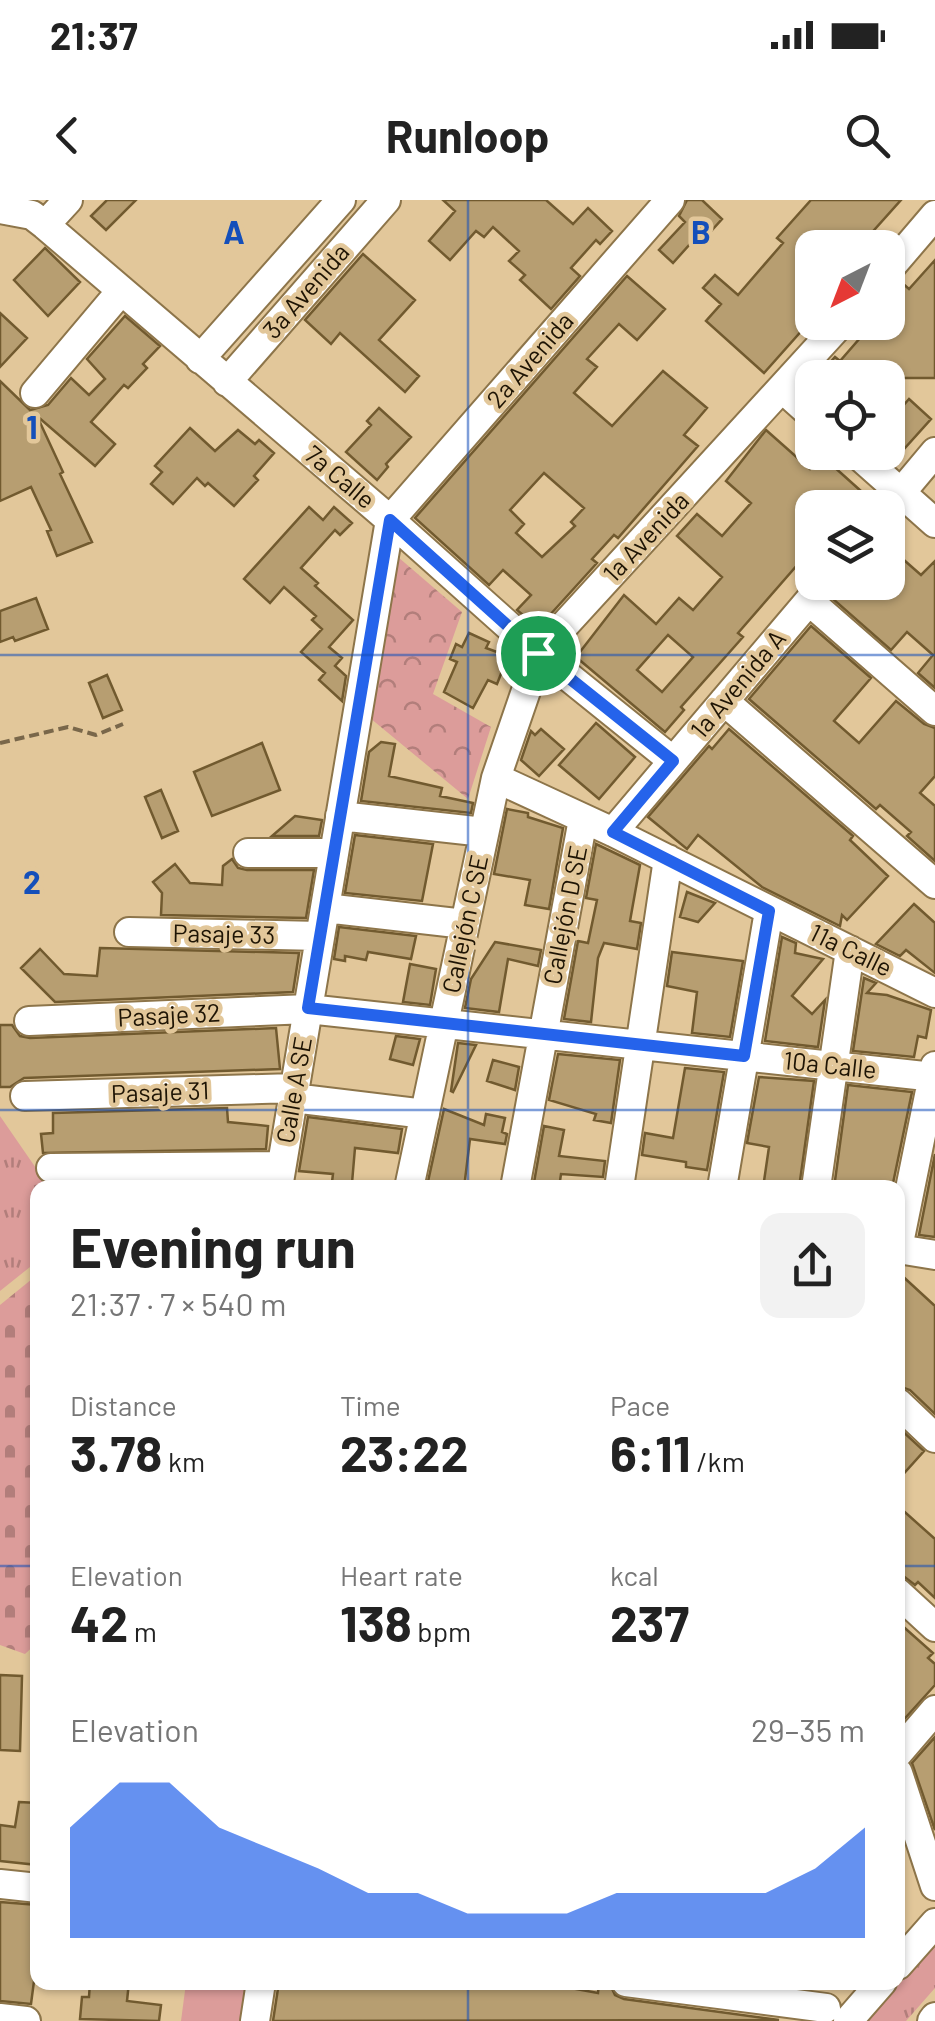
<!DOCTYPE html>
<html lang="en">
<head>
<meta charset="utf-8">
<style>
	:root { --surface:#fff; --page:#f2f2f2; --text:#222; --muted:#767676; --accent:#2563eb }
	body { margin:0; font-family:Barlow,sans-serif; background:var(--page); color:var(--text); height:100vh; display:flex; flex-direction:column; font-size:38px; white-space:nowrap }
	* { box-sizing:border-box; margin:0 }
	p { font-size:32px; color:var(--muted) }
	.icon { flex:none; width:55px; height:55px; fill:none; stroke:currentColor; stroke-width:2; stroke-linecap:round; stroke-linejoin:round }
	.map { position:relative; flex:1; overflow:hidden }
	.drawer { position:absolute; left:30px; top:980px; width:875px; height:810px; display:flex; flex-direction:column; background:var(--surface); border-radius:20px; box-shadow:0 2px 8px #0004 }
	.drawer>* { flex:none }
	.needle { width:65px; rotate:222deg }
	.buttons { position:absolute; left:795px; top:30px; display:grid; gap:20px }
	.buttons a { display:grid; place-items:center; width:110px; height:110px; border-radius:20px; background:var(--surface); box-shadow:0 2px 8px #0004; font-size:50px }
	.pin { position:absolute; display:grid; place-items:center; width:85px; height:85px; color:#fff; margin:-42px; border:5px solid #fff; border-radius:50%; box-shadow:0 2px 10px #0007 }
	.round { display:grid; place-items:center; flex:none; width:105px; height:105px; border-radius:20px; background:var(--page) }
	.summary { display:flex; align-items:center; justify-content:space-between; height:170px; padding:0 40px }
	h1 { font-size:55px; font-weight:700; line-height:75px }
	.figures { display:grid; grid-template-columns:repeat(3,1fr); gap:15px; height:170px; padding:10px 40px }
	.figures div { display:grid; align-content:center }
	.figures b { font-size:50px; font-weight:700 }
	.figures small { font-size:28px; font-weight:400 }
	.figures p { font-size:28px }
	.chart { height:280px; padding:20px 40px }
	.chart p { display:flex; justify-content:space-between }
	.chart svg { width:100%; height:180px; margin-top:10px; fill:var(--accent); opacity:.7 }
	.status { display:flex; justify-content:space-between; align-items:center; height:70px; padding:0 50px; background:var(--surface); direction:ltr }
	.status svg { height:28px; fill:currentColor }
	header { display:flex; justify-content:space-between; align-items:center; height:130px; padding:0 40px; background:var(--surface); font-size:45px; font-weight:700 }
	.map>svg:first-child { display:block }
</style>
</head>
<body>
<div class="status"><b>21:37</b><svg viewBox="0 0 49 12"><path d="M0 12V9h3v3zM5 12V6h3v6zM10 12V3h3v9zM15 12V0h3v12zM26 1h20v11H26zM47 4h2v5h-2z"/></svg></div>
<header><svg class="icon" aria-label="back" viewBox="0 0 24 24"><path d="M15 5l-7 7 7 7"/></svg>Runloop<svg class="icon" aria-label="search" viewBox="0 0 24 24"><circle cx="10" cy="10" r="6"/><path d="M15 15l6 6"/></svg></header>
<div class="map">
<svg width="935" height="1821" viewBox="0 0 935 1821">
	<defs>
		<pattern id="grass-tufts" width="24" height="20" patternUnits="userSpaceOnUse" patternTransform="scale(2.5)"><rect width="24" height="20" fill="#dc9c9a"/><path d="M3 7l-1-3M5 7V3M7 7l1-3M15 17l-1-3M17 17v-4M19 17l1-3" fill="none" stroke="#b27e7b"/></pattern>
		<pattern id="forest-crowns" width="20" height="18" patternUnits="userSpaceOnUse" patternTransform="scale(2.5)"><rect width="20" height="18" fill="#dc9c9a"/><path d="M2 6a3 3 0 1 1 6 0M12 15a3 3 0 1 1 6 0" fill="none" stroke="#b27e7b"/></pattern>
		<pattern id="cemetery-stones" width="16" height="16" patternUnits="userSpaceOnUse" patternTransform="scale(2.5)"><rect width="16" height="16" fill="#dc9c9a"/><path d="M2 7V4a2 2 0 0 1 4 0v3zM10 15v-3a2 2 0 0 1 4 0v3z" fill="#b27e7b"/></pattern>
	</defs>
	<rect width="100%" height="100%" fill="#e2c79a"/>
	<!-- grass -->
	<path fill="url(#grass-tufts)" d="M0,916l49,71 -11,1 -1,82 -7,-3 -30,24z
		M935,1745v43l-29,33h-40z"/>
	<!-- forest -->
	<path fill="url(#forest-crowns)" d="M398,357l64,55 -29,82 58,33 -23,72 -98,-81z"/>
	<!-- cemetery -->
	<path fill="url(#cemetery-stones)" d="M32,1079l6,2v361l-13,12 -25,-9v-340z"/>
	<!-- pitch -->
	<path fill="#dc9c9a" d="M186,1783h61l-5,38h-61z"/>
	<!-- building -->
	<path fill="#b79e71" stroke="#715a2f" stroke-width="2.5" fill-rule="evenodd" d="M107,0h29l-30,30 -15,-14z
		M443,0h103l27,24 15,-16 24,23 -12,13 -4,-4 -25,28 9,8 -29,33 -31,-29 5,-5 -16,-14 10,-10 -26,-24 -9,10 -8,-6 -26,29 -21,-19 26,-30z
		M687,0h15l20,19 -18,20 -5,-5 -26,29 -14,-13 26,-28 -6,-6z
		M811,0h90l-43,48h-46v71l-48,54 -58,-52 15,-17 -18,-16 12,-13 23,20 45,-52 -6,-5z
		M45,48l35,34 -32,34 -34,-36z
		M363,54l52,46 -36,40 40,36 -14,16 -65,-59 -9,11 -26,-24z
		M935,60v118h-119l19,-21 5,4 34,-39h14v-26l13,-14 8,7z
		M627,76l38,33 -28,31 -18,-16 -32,35 10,8 -23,26 38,33 51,-55 44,37 -23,27 14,11 -80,92 -4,-3 -22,24 5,4 -59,65 -21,-18 14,-15 -28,-25 -14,15 -74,-67zM544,273l40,35 -13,14 4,4 -33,31 -26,-24 8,-9 -14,-14z
		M0,113l27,25 -27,29z
		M125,116l35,30 -17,18 4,4 -19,20 -4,-3 -33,37 24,22 -20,22 -58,-50 26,56 -3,2 32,68 -35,14 -10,-25 4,-1 -20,-43 -31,14v-120l30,29 18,-5 23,-27 18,17 16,-16 -18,-20z
		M909,199l22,20 -35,39 -8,-8v-27z
		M379,208l32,29 -25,27 2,3 -11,13 -31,-28 25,-27 -4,-4z
		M190,228l25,23 23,-21 17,14 4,-4 15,13 -20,23 4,4 -24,26 -26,-23 -3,3 -8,-8 -24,26 -22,-20 11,-12 -7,-6z
		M766,230l44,39 12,-13 40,36 -13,16h-37v40l-74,85 5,4 -62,70 3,3 -19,22 -89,-75 48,-62 32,29 23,-26 14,12 29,-33 -45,-41 20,-22 25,22 29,-33 -25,-22zM668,435l25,22 -31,35 -25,-22z
		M309,307l14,13 11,-13 18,16 -12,12 -5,-5 -34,38 17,15 -3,3 38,34 -24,27 13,11 -7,8 11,10 -4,25 -23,-21 6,-7 -24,-21 21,-23 -10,-9 4,-4 -32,-29 -14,16 -26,-24z
		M888,346l33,29 14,-14v127l-17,-15 15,-18 -26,-23 -16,18 -58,-51 9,-15 9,8 8,-10h29z
		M36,398l12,31 -33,12 -2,-4 -13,5v-31z
		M811,426l60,52 -37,43 25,22 37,-42 28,23 11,4v48l-15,17 15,13v55l-28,-25 4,-4 -31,-27 -4,4 -127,-110z
		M469,433l20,9 -3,6 22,8 -11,28 -9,-4 -15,28 -29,-16 13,-30 -7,-3 6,-15 6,3z
		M107,475l15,35 -19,8 -14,-35z
		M596,523l39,34 -36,42 -40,-34z
		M541,529l23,20 -25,27 -18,-16 10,-29 4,4z
		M729,529l124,107 -3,4 38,36 -41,44 -5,-5 -2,11 -78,-39 -64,-52 -11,14 -39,-32 61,-71 3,3z
		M381,542l14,2 -6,32 53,12 -2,8 33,7 -2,10 -110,-12 8,-49z
		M262,543l18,47 -68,26 -18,-44z
		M161,590l17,41 -16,7 -17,-41z
		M507,609l21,4v4l35,11 -14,81 -24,-4 5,-25 -36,-6z
		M295,616l27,4 -3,16h-47z
		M355,635l78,9 -11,57 -77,-8z
		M596,644l44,21 -10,56 11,2 -4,26 -33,-6 -6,15 -7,64 -27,-3 14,-78 10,2 9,-43 -11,-2z
		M232,659l6,9 9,2h67l-8,48 -145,-3 1,-22 -9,-11 22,-18 15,19 32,2 1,-19z
		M687,692l28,11 -17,19 -18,-5z
		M914,704l21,19v50l-29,-23 -6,6 -24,-12z
		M339,727l77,9 -5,23 -43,-7 -2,8 -21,-4v5l-11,-2z
		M782,737l14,6 -1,10 28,6 -31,37 20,18 13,-14 -7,47 -53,-6z
		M495,742l46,8 -3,16 -30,-7 -9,53 -34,-4 6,-29z
		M100,748l199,5 -1,7 -5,32 -238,10 -34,-34 19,-19 24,25 33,2z
		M672,752l71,9 -13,76 -38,-4 5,-41 -30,-6z
		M410,764l26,5 -6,36 -27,-3z
		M864,778l12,5 -9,10 20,2 44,15 -5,28 -8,-2 -4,21 -61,-6z
		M0,825h12l8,11 10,2 246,-10 4,41 -256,9 -14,9h-10z
		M396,836l24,3 -7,26 -23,-6z
		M458,843l18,2 -23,47 -2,-1z
		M558,854l62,6 -9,63 -17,-3 2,-6 -47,-14z
		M493,860l26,7 -4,23 -28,-9z
		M685,868l39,4 -17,98 -21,-3v-5l-44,-7 3,-22 28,5z
		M759,877l55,4 -15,107h-36l6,-41 -22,-4z
		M848,885l64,7 -20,96h-58z
		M227,908l1,14 40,4 -2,23 -223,4 -2,-19 12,-1v-20z
		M444,909l40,16 2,-11 19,4 -3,14 5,2 -2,10 -35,-5 -6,49 -37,-2z
		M308,917l94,12 -4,24 -43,-5 -3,35 -20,-1 1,-8 -34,-3z
		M544,926l20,4 -5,26 46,5 -2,16 -42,-3 -2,14h-26z
		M935,954v83l-16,-2z
		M898,1072l37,34v108l-25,-24 -12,-4z
		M898,1227l26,24 -26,29z
		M898,1306l37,33v59l-17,-16 -3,3 -17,-13z
		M898,1422l35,31 -5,5 7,6v21l-37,41z
		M0,1475l22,1 -2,75 -20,-1z
		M935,1537v93l-23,-67z
		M19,1602l19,1v62l-38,-4v-36l15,2z
		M0,1702l38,3v46l-7,53 -31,-3z
		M90,1782h39l-2,19 34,4 -2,16 -79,-2 2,-22h7z
		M279,1782h259l60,11 1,-11h10l6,13 9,4 155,21 -506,1z"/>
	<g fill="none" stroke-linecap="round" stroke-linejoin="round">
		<!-- minor casing -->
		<g stroke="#8d754a" stroke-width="32">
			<path id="minor" d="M0,9l32,6 13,10 345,295 149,133 134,108
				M45,25l23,-25
				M888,70l47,-55
				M200,159l141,-159
				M227,182l159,-182
				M783,189l29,26
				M35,193l86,-102
				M855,252l80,71
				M888,308l47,-56
				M809,401l126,110
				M724,501l211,183
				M496,578l117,54 322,161
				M340,616l144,16
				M613,632l212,-250
				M248,653h86
				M325,708l140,16
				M129,732l191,4
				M29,821l279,-12 627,68
				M25,896l269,-8
				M293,898l132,16
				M51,968l230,-2
				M278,988l112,-668 280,-320
				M409,988l87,-410 43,-125 303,-331
				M515,988l68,-369
				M619,988l49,-329
				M722,988l47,-277
				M816,988l34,-238
				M898,1048l37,-182
				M898,1049l37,6
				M898,1203l37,35
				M898,1393l37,34
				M898,1553l37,-43
				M898,1573l37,113
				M0,1684l38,4
				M898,1765l37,-42
				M626,1782l200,26
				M0,1818l26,3
				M255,1821l6,-39
				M848,1821l34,-39
				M932,1821l3,-4"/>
		</g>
		<!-- path -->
		<path stroke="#79674a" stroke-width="4" stroke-dasharray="10 5" stroke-linecap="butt" d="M0,543l68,-16 28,8 27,-11"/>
		<!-- minor -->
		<use href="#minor" stroke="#fff" stroke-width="28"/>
	</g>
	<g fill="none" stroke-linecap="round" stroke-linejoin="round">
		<!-- route casing -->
		<g stroke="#fff" stroke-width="20">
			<path id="route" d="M390,320l148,133 135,108 -60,71 156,79 -25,145 -436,-48z"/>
		</g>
		<!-- route -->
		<use href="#route" stroke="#2563eb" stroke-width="12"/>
	</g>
	<!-- grid -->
	<path fill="none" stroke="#144fba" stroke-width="2.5" stroke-opacity="0.55" d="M468,0v988M0,455h935M0,910h935M0,1366h38M898,1366h37M468,1782v39"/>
	<g text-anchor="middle" stroke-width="9" stroke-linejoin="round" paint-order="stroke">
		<!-- street labels -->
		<g font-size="25" fill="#1e1404" stroke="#e2c79a">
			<text transform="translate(306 91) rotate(-49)" y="9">3a Avenida</text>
			<text transform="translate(530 160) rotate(-49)" y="9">2a Avenida</text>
			<text transform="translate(340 277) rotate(40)" y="9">7a Calle</text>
			<text transform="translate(646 337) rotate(-47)" y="9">1a Avenida</text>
			<text transform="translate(738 484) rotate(-50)" y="9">1a Avenida A</text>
			<text transform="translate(565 715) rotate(-79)" y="9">Callejón D SE</text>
			<text transform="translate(465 724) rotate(-78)" y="9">Callejón C SE</text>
			<text transform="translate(224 734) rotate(1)" y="9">Pasaje 33</text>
			<text transform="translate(851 750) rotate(26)" y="9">11a Calle</text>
			<text transform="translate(169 815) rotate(-3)" y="9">Pasaje 32</text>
			<text transform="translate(830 865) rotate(6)" y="9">10a Calle</text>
			<text transform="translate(294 890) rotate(-80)" y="9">Calle A SE</text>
			<text transform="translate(160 892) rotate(-2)" y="9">Pasaje 31</text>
		</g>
	</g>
	<g font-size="32" text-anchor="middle" font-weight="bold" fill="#144fba" stroke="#e2c79a" stroke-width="9" stroke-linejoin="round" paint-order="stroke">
		<text x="234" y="44">A</text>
		<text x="701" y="44">B</text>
		<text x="32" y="239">1</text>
		<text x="32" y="694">2</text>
	</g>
</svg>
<div class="buttons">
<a><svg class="needle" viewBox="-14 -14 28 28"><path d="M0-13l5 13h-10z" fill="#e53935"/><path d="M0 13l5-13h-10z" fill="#767676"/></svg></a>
<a><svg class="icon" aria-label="locate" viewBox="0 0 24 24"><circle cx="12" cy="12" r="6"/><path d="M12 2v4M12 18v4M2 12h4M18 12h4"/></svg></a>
<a><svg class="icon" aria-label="layers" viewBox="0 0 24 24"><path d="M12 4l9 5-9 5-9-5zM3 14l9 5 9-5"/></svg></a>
</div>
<div class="pin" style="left:538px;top:453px;background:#1e9e55"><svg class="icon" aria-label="arrive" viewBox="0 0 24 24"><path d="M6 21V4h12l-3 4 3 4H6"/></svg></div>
<section class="drawer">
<div class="summary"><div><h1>Evening run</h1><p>21:37 · 7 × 540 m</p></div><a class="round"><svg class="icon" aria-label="share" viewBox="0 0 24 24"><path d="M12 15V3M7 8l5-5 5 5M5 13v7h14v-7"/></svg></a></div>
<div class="figures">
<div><p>Distance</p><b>3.78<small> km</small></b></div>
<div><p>Time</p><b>23:22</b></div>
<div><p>Pace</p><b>6:11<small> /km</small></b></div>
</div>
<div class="figures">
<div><p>Elevation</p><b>42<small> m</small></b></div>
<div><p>Heart rate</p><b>138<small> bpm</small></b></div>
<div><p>kcal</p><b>237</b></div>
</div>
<div class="chart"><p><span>Elevation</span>29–35 m</p>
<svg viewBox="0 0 160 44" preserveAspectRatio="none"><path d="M0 44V17L10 6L20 6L30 17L40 22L50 27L60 33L70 33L80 38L90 38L100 38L110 33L120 33L130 33L140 33L150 27L160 17V44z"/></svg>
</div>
</section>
</div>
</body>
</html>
